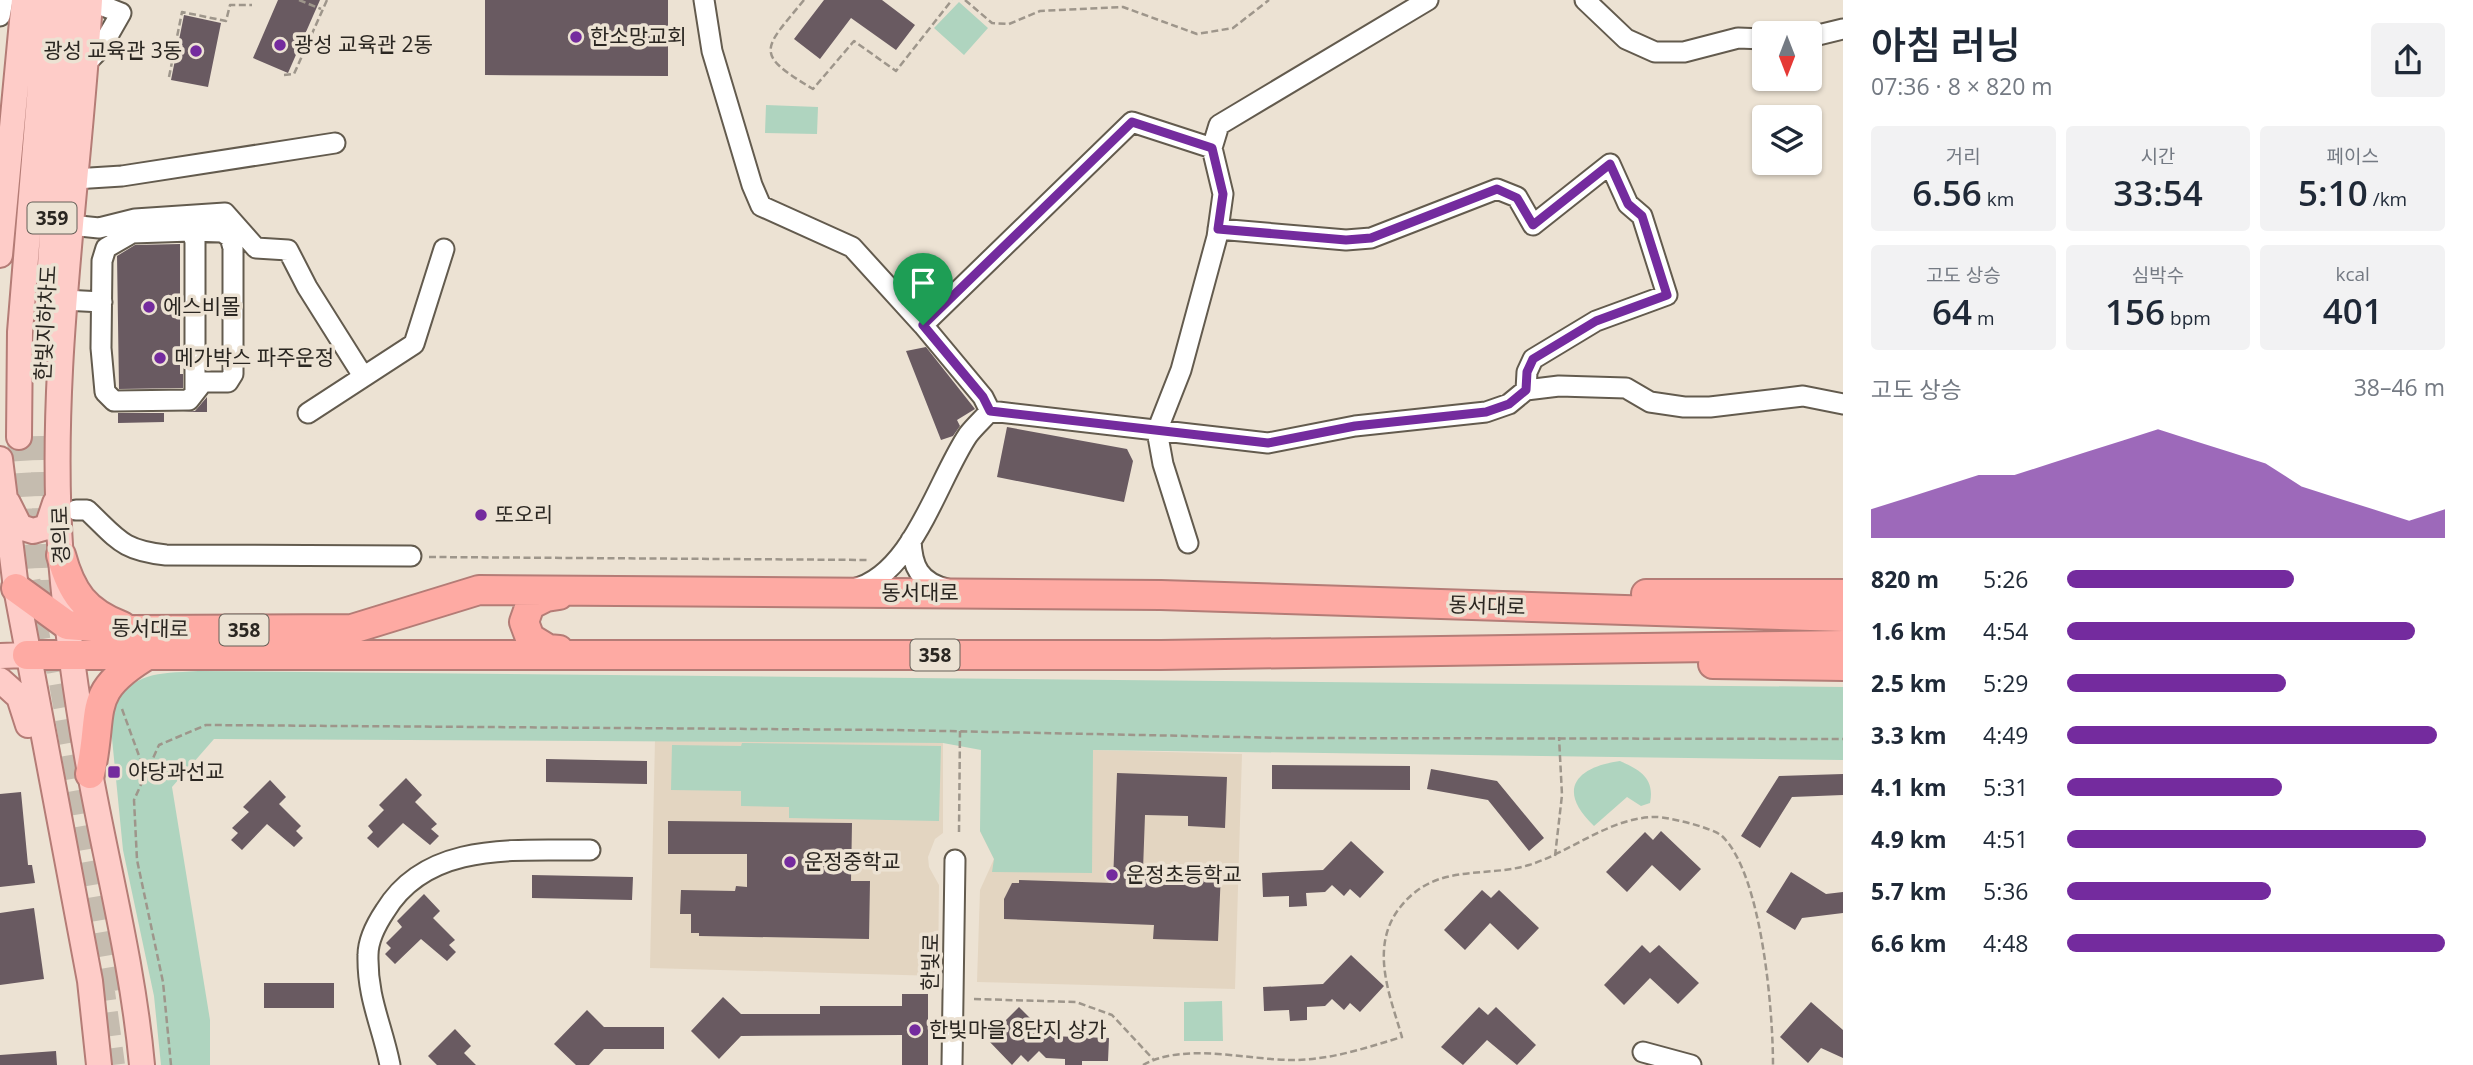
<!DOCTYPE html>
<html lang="ko">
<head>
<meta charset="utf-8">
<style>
	:root { --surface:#fff; --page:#f2f2f3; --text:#1f2937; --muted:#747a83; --accent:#742b9e }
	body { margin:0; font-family:"Open Sans","Noto Sans KR",sans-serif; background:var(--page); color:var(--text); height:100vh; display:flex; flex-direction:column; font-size:26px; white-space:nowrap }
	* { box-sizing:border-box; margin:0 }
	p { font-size:23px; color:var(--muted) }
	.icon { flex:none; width:38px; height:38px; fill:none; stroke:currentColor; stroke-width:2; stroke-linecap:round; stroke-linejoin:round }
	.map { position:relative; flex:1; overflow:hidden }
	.drawer { display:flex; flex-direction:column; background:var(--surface); width:630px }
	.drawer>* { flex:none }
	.needle { width:46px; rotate:180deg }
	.tools { position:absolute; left:1752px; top:21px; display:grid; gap:14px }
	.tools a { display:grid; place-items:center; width:70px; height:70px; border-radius:7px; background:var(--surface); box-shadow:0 2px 5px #0004; font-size:35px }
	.pin { position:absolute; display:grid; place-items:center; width:60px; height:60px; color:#fff; margin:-72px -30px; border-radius:50% 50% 50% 0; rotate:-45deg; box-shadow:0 0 7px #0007 }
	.pin .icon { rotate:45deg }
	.round { display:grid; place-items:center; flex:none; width:74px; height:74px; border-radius:7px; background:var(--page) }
	.summary { display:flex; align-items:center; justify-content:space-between; height:119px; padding:0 28px }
	h1 { font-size:38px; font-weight:600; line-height:52px }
	.figures { display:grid; grid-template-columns:repeat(3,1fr); gap:10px; height:119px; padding:7px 28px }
	.figures div { display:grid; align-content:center; border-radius:7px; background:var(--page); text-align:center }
	.figures b { font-size:35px; font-weight:600 }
	.figures small { font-size:19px; font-weight:400 }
	.figures p { font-size:19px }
	.chart { height:196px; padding:14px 28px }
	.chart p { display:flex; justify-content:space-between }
	.chart svg { width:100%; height:126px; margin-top:7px; fill:var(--accent); opacity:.7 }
	ul { padding:0 28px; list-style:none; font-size:23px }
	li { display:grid; grid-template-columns:112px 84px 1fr; align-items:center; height:52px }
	li i { height:18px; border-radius:9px; background:var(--accent) }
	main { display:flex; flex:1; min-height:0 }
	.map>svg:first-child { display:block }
</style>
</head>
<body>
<main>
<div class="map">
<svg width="1843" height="1065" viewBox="0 0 1843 1065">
	<rect width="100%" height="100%" fill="#ece2d3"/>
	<!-- built -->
	<path fill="#e3d5c1" d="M655,739l288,4v90l-8,6 -7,18 1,10 10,18 -1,91 -288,-8z
		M1093,750l149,4 -7,235 -258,-7 3,-92 14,-31 -14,-28z"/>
	<!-- green -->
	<path fill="#afd4bf" d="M959,2l29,26 -24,27 -30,-27z
		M766,105l52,2 -1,27 -52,-1z
		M198,671l1645,16v73l-750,-10 -1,123 -100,-1 2,-13 -14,-28 1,-81 -38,-7 -729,-4 -42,48 38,233v45h-49l-7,-69 -31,-146 -14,-142c29,-37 45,-34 89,-37z
		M742,743l199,3 -2,75 -150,-3v-11l-48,-1v-15l-70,-1 1,-45 69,1z
		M1620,761c20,9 35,17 30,42l-9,3 -14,-9 -33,29c-38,-36 -18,-59 26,-65z
		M1222,1001l1,40h-39v-39z"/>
	<!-- building -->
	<path fill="#695a61" d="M278,0h42l-32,73 -35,-15z
		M485,0h183v76l-183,-1z
		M824,0h58l33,25 -19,25 -45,-32 -31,41 -26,-20z
		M184,15l37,8 -13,64 -37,-7z
		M180,244v130h3v14l-64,1 -2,-133 18,-11z
		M926,347l49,62 -18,11 3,6 -7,10 -12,4 -35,-89z
		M207,397v15h-24l12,-1z
		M118,413h46v9l-46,1z
		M1007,427l120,22 6,12 -9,41 -127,-25z
		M546,759l101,2v23l-101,-2z
		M1272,765l138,1v24l-138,-1z
		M1431,769l66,12 47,57 -15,13 -41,-51 -61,-11z
		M1117,773l110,4 -2,51 -37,-2v-10l-43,-1 -2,55 78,2 -3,69 -65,-2 1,-14 -150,-6v-20l8,-16h7v-3l94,3z
		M1843,774v21l-51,2 -32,51 -19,-12 38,-60z
		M406,778l16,17 -7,7 22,22 -6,5 8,7 -9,9 -27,-22 -25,25 -11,-10 6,-6 -5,-6 16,-16 -5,-5z
		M270,780l16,17 -7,7 22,22 -5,5 7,7 -9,9 -27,-23 -25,26 -11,-10 7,-7 -6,-5 17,-16 -6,-5z
		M21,792l7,73h4l3,18 -35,4v-93z
		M668,821l184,2 -1,58h19l-1,58 -170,-3v-3h-8v-19h-11l1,-24 54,1 1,-5 11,1v-33h-79z
		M1661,831l40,38 -21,22 -28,-26 -25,27 -21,-20 39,-40 8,8z
		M1351,841l33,31 -24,26 -10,-9 -6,7 -12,-11 -7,7 -19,1 1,13 -18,1v-11l-26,1 -1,-24 61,-3z
		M1791,872l35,22 17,-2v21l-41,5 -7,12 -29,-18z
		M532,875l101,2 -1,23 -100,-2z
		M1482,890l9,8 8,-8 40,38 -21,22 -28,-27 -25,27 -21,-20z
		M424,894l16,17 -7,7 22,22 -6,5 7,7 -9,9 -26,-22 -26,25 -10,-10 6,-6 -5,-5 16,-16 -5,-6z
		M34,908l10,71 -44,6v-72z
		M1642,945l8,8 9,-8 40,38 -21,21 -28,-26 -26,27 -20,-20z
		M1351,955l33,31 -24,26 -10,-9 -6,7 -12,-11 -7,7 -18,1v13l-17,1 -1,-11 -25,1 -1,-24 60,-3z
		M264,983h70v25h-70z
		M902,994h26v71h-26v-30l-161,1 -22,23 -28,-28 32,-34 18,17h79v-8h82z
		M1811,1002l32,28v28l-22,-10 -13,15 -28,-26z
		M1019,1007l29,29 61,2 -1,23h-26v4h-17v-6l-19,-1 -7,-7 -11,11 -7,-7 -9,10 -25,-26z
		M1479,1007l9,8 8,-8 40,38 -19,20 -30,-25 -24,25 -22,-18z
		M587,1010l17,17h60v22h-60l-15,16h-13l-22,-21z
		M455,1029l16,17 -7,7 12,12h-39l-9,-9z
		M56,1051l1,14h-57v-10z"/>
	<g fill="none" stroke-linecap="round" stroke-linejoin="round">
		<!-- major-tunnel -->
		<path stroke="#c5bcaf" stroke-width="24" stroke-dasharray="24 12" stroke-linecap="butt" d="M42,436l4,146 4,30
			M19,437l8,135 17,101
			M55,648l60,347
			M101,977l12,88"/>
		<!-- minor casing -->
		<g stroke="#635b4e" stroke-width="23">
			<path id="minor" d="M704,0l8,51 40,134 9,21 91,41 71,78 60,72 7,14
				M1585,0l41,39 29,13h29l54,-14 26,1
				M0,16l3,-16
				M1810,37l33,-8
				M83,66l18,-18 20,-35 -18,-7 -2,-6
				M1212,148l7,-23 209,-125
				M74,179l48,-3 213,-33
				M70,225l29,3 36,-9 90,-6 31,35 32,2 19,37 56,89
				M1218,229l128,11 25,-2 126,-49 20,8 16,28 77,-61 18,40 14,12 25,79 -71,26 -63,38 -6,13 -1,18
				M191,231l31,1 8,5 3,11v126l-5,8h-25l-14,18 -75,1 -9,-9 -4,-44 1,-87 4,-13 26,-15z
				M191,231l4,10v149
				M64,300l38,2
				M923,325l209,-203 80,26 11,46 -6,43 -36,133 -24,61 6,33 25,79
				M990,411l278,32 87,-17 131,-14 23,-8 17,-14 33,-4 67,2 24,14 34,5h26l93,-11 40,8
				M308,413l106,-69 30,-95
				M76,510h11c31,29 34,40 79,45l245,1
				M911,540c1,26 8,42 36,49
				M853,589c59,-13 84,-108 115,-154 6,-8 15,-16 22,-24
				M1643,1052l48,13
				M390,1065c-8,-40 -23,-67 -22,-110 0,-15 9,-32 17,-44 43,-71 133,-60 205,-61
				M952,1065l3,-205"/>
		</g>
		<!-- major casing -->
		<g stroke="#b47c76" stroke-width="28">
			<path id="major" d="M90,0c-11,186 -43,372 -29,560 6,72 16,142 29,213 18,98 43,193 52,292
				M0,255l24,-255
				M47,313l20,-313
				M19,437l1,-105 27,-332
				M0,459l16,129 74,393 9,84
				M8,503l12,24 13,4 14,-4 8,-24
				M0,656l27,-1
				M0,680l19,17 9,28"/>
		</g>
		<!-- highway casing -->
		<g stroke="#b47c76" stroke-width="32">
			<path id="highway" d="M61,555c10,37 24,57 61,71
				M16,588l51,37 64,5 221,-1 127,-39 682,5 682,22
				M1646,594h197
				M559,650l-11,-1 -18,-11 -6,-16 6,-17 16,-8 13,-2
				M27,655h1134l682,-10
				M1713,664l130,2
				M90,774c15,-66 -7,-81 61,-121"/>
		</g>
		<!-- path -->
		<path stroke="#9e968b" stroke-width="2.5" stroke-dasharray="7 3.5" stroke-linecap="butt" d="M299,0l22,9
			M804,0c-41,50 -51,53 9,89l41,-48 42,30 56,-71
			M965,0l27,23 17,1 31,-13 83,-4 74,27 36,-6 36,-28
			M284,75l10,-1 33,-74
			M169,77l13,-65 44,9 4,-16h22
			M429,557l441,3
			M122,709l24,66
			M959,832l1,-101
			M1555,856l7,-61 -3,-58
			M974,999l102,3 36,13 41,44
			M171,1065l-8,-83 -26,-122 -3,-60 25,-55 47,-20 690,5 391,8 556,1
			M1143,1065c40,-23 105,-5 149,-5 39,0 73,-12 110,-23 -12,-41 -32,-88 -4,-127 36,-49 85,-31 131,-45 42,-13 81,-48 127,-48 13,0 57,11 66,19 40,38 51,175 51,229"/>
		<!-- minor -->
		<use href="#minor" stroke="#fff" stroke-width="19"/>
		<!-- major -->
		<use href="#major" stroke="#feccc8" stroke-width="24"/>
		<!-- highway -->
		<use href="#highway" stroke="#feaaa3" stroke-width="28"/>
	</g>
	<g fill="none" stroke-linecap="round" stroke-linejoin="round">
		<!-- route casing -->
		<g stroke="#fff" stroke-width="14">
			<path id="route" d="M1132,122l80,26 11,46 -5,35 128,11 25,-2 126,-49 20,9 16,27 77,-61 18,40 14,12 25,79 -71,26 -63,38 -6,13 -1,18 -17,14 -23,8 -131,14 -87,17 -278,-32 -7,-14 -60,-72z"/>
		</g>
		<!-- route -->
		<use href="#route" stroke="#742b9e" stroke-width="9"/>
	</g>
	<!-- markers -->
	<g fill="#742b9e" stroke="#ece2d3" stroke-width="2.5">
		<circle cx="576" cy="37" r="7"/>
		<circle cx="280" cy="45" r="7"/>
		<circle cx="196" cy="51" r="7"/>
		<circle cx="149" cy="307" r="7"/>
		<circle cx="160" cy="358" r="7"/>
		<circle cx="481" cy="515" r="7"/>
		<rect x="107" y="765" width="14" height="14" rx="3.5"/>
		<circle cx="790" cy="862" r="7"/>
		<circle cx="1112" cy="875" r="7"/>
		<circle cx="915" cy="1030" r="7"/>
	</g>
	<g text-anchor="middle" stroke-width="7" stroke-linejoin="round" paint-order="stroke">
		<!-- shield labels -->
		<g fill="#ece2d3" stroke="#645e56" stroke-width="2">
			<rect x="27.5" y="202.5" width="49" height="31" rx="5"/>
			<rect x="219.5" y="614.5" width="49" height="31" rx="5"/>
			<rect x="910.5" y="639.5" width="49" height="31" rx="5"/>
		</g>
		<g font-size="19" font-weight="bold" fill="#2a2621">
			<text x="52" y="225">359</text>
			<text x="244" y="637">358</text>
			<text x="935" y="662">358</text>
		</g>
		<!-- poi labels -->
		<g font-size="21" fill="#2a2621" stroke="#ece2d3" text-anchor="start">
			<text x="590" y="44">한소망교회</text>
			<text x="294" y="52">광성 교육관 2동</text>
			<text x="182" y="58" text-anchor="end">광성 교육관 3동</text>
			<text x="163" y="314">에스비몰</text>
			<text x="174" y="365">메가박스 파주운정</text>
			<text x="495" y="522">또오리</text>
			<text x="128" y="779">야당과선교</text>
			<text x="804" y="869">운정중학교</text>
			<text x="1126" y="882">운정초등학교</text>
			<text x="929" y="1037">한빛마을 8단지 상가</text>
		</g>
		<!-- street labels -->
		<g font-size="21" fill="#2a2621" stroke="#ece2d3">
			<text transform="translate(46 323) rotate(-87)" y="7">한빛지하차도</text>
			<text transform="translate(61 535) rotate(-92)" y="7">경의로</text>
			<text x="920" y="600">동서대로</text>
			<text transform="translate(1487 606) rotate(2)" y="7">동서대로</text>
			<text transform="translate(150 629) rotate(1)" y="7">동서대로</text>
			<text transform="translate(931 962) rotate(-89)" y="7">한빛로</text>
		</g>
	</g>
</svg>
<div class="tools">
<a><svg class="needle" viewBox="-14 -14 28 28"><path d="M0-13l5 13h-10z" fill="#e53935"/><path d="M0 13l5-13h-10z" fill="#747a83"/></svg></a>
<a><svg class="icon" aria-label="layers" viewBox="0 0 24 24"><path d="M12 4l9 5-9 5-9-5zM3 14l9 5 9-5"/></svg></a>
</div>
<div class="pin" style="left:923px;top:325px;background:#1e9e55"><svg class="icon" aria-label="arrive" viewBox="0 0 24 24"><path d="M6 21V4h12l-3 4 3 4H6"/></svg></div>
</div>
<section class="drawer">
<div class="summary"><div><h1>아침 러닝</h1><p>07:36 · 8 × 820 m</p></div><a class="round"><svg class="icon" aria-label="share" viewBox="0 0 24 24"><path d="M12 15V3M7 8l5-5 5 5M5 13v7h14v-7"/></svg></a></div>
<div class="figures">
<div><p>거리</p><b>6.56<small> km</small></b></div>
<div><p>시간</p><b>33:54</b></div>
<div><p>페이스</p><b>5:10<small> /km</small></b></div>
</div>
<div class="figures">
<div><p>고도 상승</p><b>64<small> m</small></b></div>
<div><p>심박수</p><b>156<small> bpm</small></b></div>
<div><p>kcal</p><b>401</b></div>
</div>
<div class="chart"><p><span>고도 상승</span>38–46 m</p>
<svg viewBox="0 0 160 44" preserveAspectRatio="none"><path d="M0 44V34L10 30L20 26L30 22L40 22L50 18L60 14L70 10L80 6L90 10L100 14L110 18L120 26L130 30L140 34L150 38L160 34V44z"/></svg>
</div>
<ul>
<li><b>820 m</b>5:26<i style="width:60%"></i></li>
<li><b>1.6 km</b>4:54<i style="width:92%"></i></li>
<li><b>2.5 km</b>5:29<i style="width:58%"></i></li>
<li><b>3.3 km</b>4:49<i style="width:98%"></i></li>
<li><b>4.1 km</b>5:31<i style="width:57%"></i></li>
<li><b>4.9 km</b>4:51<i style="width:95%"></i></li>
<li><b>5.7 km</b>5:36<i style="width:54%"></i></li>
<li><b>6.6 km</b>4:48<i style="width:100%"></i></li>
</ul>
</section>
</main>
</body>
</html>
